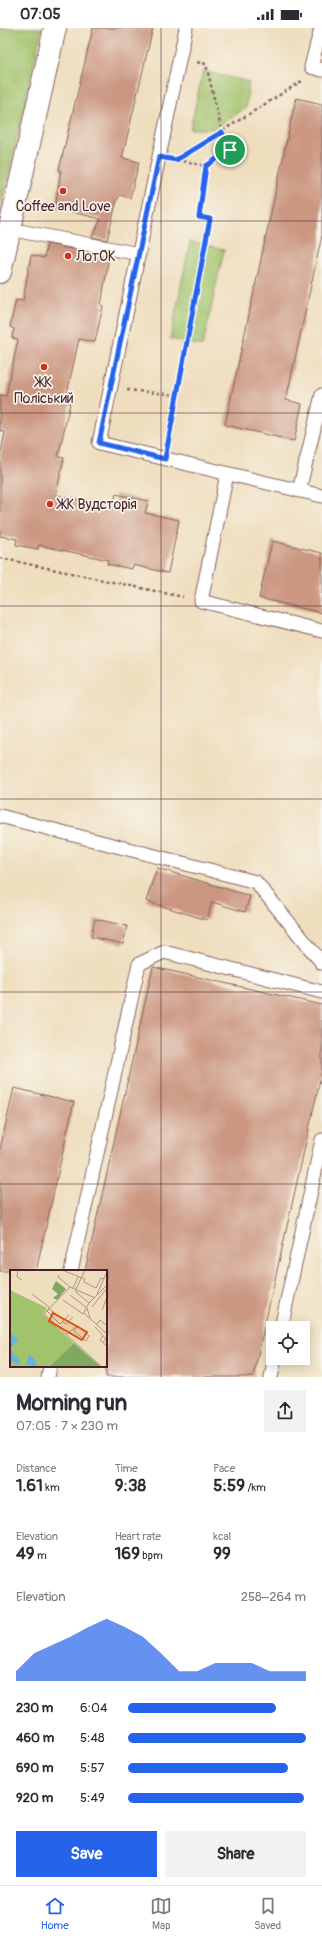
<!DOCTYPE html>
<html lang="en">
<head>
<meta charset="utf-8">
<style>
	:root { --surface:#fff; --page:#f2f2f3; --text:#2b2b33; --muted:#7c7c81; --line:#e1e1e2; --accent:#2563eb }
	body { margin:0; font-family:Pangolin,sans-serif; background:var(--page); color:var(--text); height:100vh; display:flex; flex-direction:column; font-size:15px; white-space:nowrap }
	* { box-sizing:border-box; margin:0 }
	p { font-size:13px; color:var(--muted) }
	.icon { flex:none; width:22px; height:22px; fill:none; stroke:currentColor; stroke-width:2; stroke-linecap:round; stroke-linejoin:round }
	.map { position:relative; height:1349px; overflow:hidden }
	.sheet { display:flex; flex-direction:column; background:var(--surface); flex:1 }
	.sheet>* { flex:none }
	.fabs { position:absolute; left:266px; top:1293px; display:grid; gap:8px }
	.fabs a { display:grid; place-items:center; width:44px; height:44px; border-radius:0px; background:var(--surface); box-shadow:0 2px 10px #0003; font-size:20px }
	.pin { position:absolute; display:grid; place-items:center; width:34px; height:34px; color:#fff; margin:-17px; border:2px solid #fff; border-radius:50%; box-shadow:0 1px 4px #0007 }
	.round { display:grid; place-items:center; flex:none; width:42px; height:42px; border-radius:0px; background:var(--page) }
	.overview { display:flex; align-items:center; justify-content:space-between; height:68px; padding:0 16px }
	h1 { font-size:22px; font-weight:800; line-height:30px }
	.metrics { display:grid; grid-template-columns:repeat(3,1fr); gap:6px; height:68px; padding:4px 16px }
	.metrics div { display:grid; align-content:center }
	.metrics b { font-size:17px; font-weight:800 }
	.metrics small { font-size:11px; font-weight:400 }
	.metrics p { font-size:11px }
	.chart { height:112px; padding:8px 16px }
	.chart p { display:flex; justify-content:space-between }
	.chart svg { width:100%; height:72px; margin-top:4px; fill:var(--accent); opacity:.7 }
	.primary-button { display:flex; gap:8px; margin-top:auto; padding:8px 16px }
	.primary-button a { flex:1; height:46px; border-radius:0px; background:var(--accent); color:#fff; font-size:16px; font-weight:800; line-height:46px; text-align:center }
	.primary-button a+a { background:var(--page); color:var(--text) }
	ul { padding:0 16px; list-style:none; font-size:13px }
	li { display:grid; grid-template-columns:64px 48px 1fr; align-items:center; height:30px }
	li i { height:10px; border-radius:5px; background:var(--accent) }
	.status { display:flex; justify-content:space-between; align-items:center; height:28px; padding:0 20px; background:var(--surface); direction:ltr }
	.status svg { height:11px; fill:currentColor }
	.tab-bar { display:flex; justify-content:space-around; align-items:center; height:56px; border-top:1px solid var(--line); background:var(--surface); font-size:11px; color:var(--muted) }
	.tab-bar a { display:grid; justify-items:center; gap:2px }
	.tab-bar .selected { color:var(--accent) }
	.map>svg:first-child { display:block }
</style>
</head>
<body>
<div class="status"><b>07:05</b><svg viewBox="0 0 49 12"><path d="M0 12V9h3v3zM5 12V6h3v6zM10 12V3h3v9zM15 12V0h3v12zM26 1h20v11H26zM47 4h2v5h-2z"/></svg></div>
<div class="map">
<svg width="322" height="1349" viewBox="0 0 322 1349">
	<rect width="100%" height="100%" fill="#f7f3e8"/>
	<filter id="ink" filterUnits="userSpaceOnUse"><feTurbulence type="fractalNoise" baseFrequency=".025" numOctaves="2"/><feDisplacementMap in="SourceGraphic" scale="8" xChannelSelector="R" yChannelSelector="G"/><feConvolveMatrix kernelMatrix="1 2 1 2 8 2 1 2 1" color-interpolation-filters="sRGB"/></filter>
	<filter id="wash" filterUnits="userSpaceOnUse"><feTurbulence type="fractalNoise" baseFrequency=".012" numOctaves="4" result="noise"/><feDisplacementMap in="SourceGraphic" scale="16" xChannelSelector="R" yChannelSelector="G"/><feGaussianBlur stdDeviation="0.9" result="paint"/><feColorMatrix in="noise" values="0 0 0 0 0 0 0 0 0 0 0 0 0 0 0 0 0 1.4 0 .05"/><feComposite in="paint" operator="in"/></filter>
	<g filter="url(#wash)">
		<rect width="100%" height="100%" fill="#efdebe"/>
		<!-- green -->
		<path fill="#a1c36c" stroke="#76714c" d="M0,0h42l-42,183z
			M203,43l46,11 -3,26 -33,21h-23z
			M190,214l34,8 -21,96 -33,-7z"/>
		<g id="blocks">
			<!-- building -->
			<path fill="#cb9781" d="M93,0h60l-31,130 17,4 -9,36 -10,-3 -3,5 -10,40 -15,-3 9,-18 -46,-11 6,-38h-2z
				M296,70l26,6v131l-36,165 16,4 -8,37 -69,-16z
				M47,216l62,12 -8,49 2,1 -8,36 -16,-3 -14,63 5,1 -12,54 6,1 -8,37 57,12 3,-13 32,7 -3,12 34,7 -11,53 -35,-8 -1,4 -25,-5 1,-4 -69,-15 -1,4 -22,-4 1,-6 -17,-3v-79l5,-25 -5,-1v-36l6,1 12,-56 -6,-2 2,-9 -4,-2 6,-27 7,1 8,-46 13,3z
				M272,513l50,12v60l-63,-15z
				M157,840l93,28 -5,16 -33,-10 -5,18 -61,-19z
				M95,891l32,7 -4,18 -32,-7z
				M153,939l169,38v66l-69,306h-147v-106h-21z
				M14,1060l60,14 -38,169h-36v-122z"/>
		</g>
	</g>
	<g filter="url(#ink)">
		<use href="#blocks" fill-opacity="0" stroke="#84625e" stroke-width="1"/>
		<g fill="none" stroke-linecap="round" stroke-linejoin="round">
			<!-- lane casing -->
			<g stroke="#84625e" stroke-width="15">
				<path id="lane" d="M186,0l-87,415 223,53
					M321,0l-10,39 11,3
					M9,201l130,25
					M227,446l-26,127 121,30
					M299,463l23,-96
					M0,788l256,66 66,81
					M71,1243l68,-307 25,-12 158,40
					M281,1300l41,-188
					M48,1349l2,-11
					M271,1349l4,-19"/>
			</g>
			<!-- street casing -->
			<g stroke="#84625e" stroke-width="24">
				<path id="street" d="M0,244l55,-244"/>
			</g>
			<!-- path -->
			<path stroke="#84625e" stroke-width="2.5" stroke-dasharray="3 3" stroke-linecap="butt" d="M177,131l125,-78
				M177,132l29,6
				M127,362l50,5
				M168,414l42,-223 -11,-2 7,-51 24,-16 -8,-18 -16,-68 -10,-2
				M0,530l183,39"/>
			<!-- lane -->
			<use href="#lane" stroke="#fff" stroke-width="13"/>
			<!-- street -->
			<use href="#street" stroke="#fff" stroke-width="22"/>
		</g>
	</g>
	<g fill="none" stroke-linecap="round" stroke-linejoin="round" filter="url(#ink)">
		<!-- route casing -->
		<g stroke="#fff" stroke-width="8">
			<path id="route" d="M222,104l8,18 -24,16 -7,51 11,2 -45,240 -66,-16 60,-286 17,3z"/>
		</g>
		<!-- route -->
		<use href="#route" stroke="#2563eb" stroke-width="5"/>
	</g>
	<!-- grid -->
	<path fill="none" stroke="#4a1f2b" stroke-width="1" stroke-opacity="0.55" d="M161,0v1349M0,193h322M0,385h322M0,578h322M0,771h322M0,964h322M0,1156h322"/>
	<!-- markers -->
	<g fill="#c8321e" stroke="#f7f3e8" stroke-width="1.5">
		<circle cx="63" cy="163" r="4"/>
		<circle cx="68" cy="228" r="4"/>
		<circle cx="44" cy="339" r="4"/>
		<circle cx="50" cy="476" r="4"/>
	</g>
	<g text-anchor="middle" stroke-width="3.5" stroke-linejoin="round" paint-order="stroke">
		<!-- poi labels -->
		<g font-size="14" fill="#4a1f2b" stroke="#f7f3e8">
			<text x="63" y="183">Coffee and Love</text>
			<text x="76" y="233" text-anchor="start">ЛотОК</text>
			<text x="44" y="359">ЖК<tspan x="44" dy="16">Поліський</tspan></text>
			<text x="58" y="481" text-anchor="start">ЖК Вудсторія</text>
		</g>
	</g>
	<!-- overview -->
	<g transform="translate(10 1242)">
		<rect width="97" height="97" fill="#efdebe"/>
		<path d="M0,20l37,18 -4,6 31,29 -25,24h-39z" fill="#a1c36c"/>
		<path d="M46,11l10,8 -9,11 -4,-2 5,-4 -6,-5zM64,73l27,24h-52z" fill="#80a960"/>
		<path d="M0,63l8,6 -6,8 -2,-2zM0,80l10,10 -1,4 -9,-3zM19,85l5,3 3,9 -11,-3z" fill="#62b5dd"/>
		<path fill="none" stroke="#ad9283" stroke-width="1" d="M8,0l-1,7 5,3M52,0l23,9 -1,3 12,6 5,-10 3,1M49,5l-1,2 12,10 25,11M60,17l-26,27 58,53M63,18l5,-11M66,19l9,-19M66,19v3l13,11M22,24l17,13M87,24l10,-22M60,25l17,13 3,10M53,30l20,14 6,-11 18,-18M82,37l15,-19M38,38l16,12M36,40l14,14 9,-9M92,40l5,-13M74,43l23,21M53,52l3,2 7,-7M87,54l3,-4 7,6M85,57l11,12 -3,3M56,64l12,-8 11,10 -3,5 -12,-10 4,-5M93,66l-3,4 7,6"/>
		<path fill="#d8530f" fill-opacity="0.15" stroke="#d8530f" stroke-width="2" d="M43,43l34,19 -5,8 -33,-19z"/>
		<rect width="97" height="97" fill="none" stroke="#4a1f2b" stroke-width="2"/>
	</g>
</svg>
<div class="fabs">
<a><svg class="icon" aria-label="locate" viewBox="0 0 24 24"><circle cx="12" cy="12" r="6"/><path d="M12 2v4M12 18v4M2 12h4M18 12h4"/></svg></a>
</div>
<div class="pin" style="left:230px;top:122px;background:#1e9e55"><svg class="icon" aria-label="arrive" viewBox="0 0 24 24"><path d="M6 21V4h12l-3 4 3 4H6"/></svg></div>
</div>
<section class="sheet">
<div class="overview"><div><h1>Morning run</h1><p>07:05 · 7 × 230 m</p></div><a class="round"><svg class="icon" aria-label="share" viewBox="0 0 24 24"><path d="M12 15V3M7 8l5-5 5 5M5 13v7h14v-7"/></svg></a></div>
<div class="metrics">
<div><p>Distance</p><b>1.61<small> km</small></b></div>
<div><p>Time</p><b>9:38</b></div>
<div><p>Pace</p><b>5:59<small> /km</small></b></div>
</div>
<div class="metrics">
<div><p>Elevation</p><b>49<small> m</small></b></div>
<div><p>Heart rate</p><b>169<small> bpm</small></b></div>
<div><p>kcal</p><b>99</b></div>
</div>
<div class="chart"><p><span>Elevation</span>258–264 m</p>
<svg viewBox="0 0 160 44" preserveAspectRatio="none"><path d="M0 44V38L10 27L20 22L30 17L40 11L50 6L60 11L70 17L80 27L90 38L100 38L110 33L120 33L130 33L140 38L150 38L160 38V44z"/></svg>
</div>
<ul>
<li><b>230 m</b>6:04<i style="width:83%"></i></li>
<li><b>460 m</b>5:48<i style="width:100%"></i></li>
<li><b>690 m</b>5:57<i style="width:90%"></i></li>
<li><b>920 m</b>5:49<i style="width:99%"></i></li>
</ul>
<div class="primary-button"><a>Save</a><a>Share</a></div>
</section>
<nav class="tab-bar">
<a class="selected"><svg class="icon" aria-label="home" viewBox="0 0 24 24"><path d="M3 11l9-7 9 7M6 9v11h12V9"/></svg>Home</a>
<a><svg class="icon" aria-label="map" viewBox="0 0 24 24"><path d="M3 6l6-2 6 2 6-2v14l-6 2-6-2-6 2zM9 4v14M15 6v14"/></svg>Map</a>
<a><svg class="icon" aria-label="saved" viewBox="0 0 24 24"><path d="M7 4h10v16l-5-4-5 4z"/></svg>Saved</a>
</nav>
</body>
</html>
